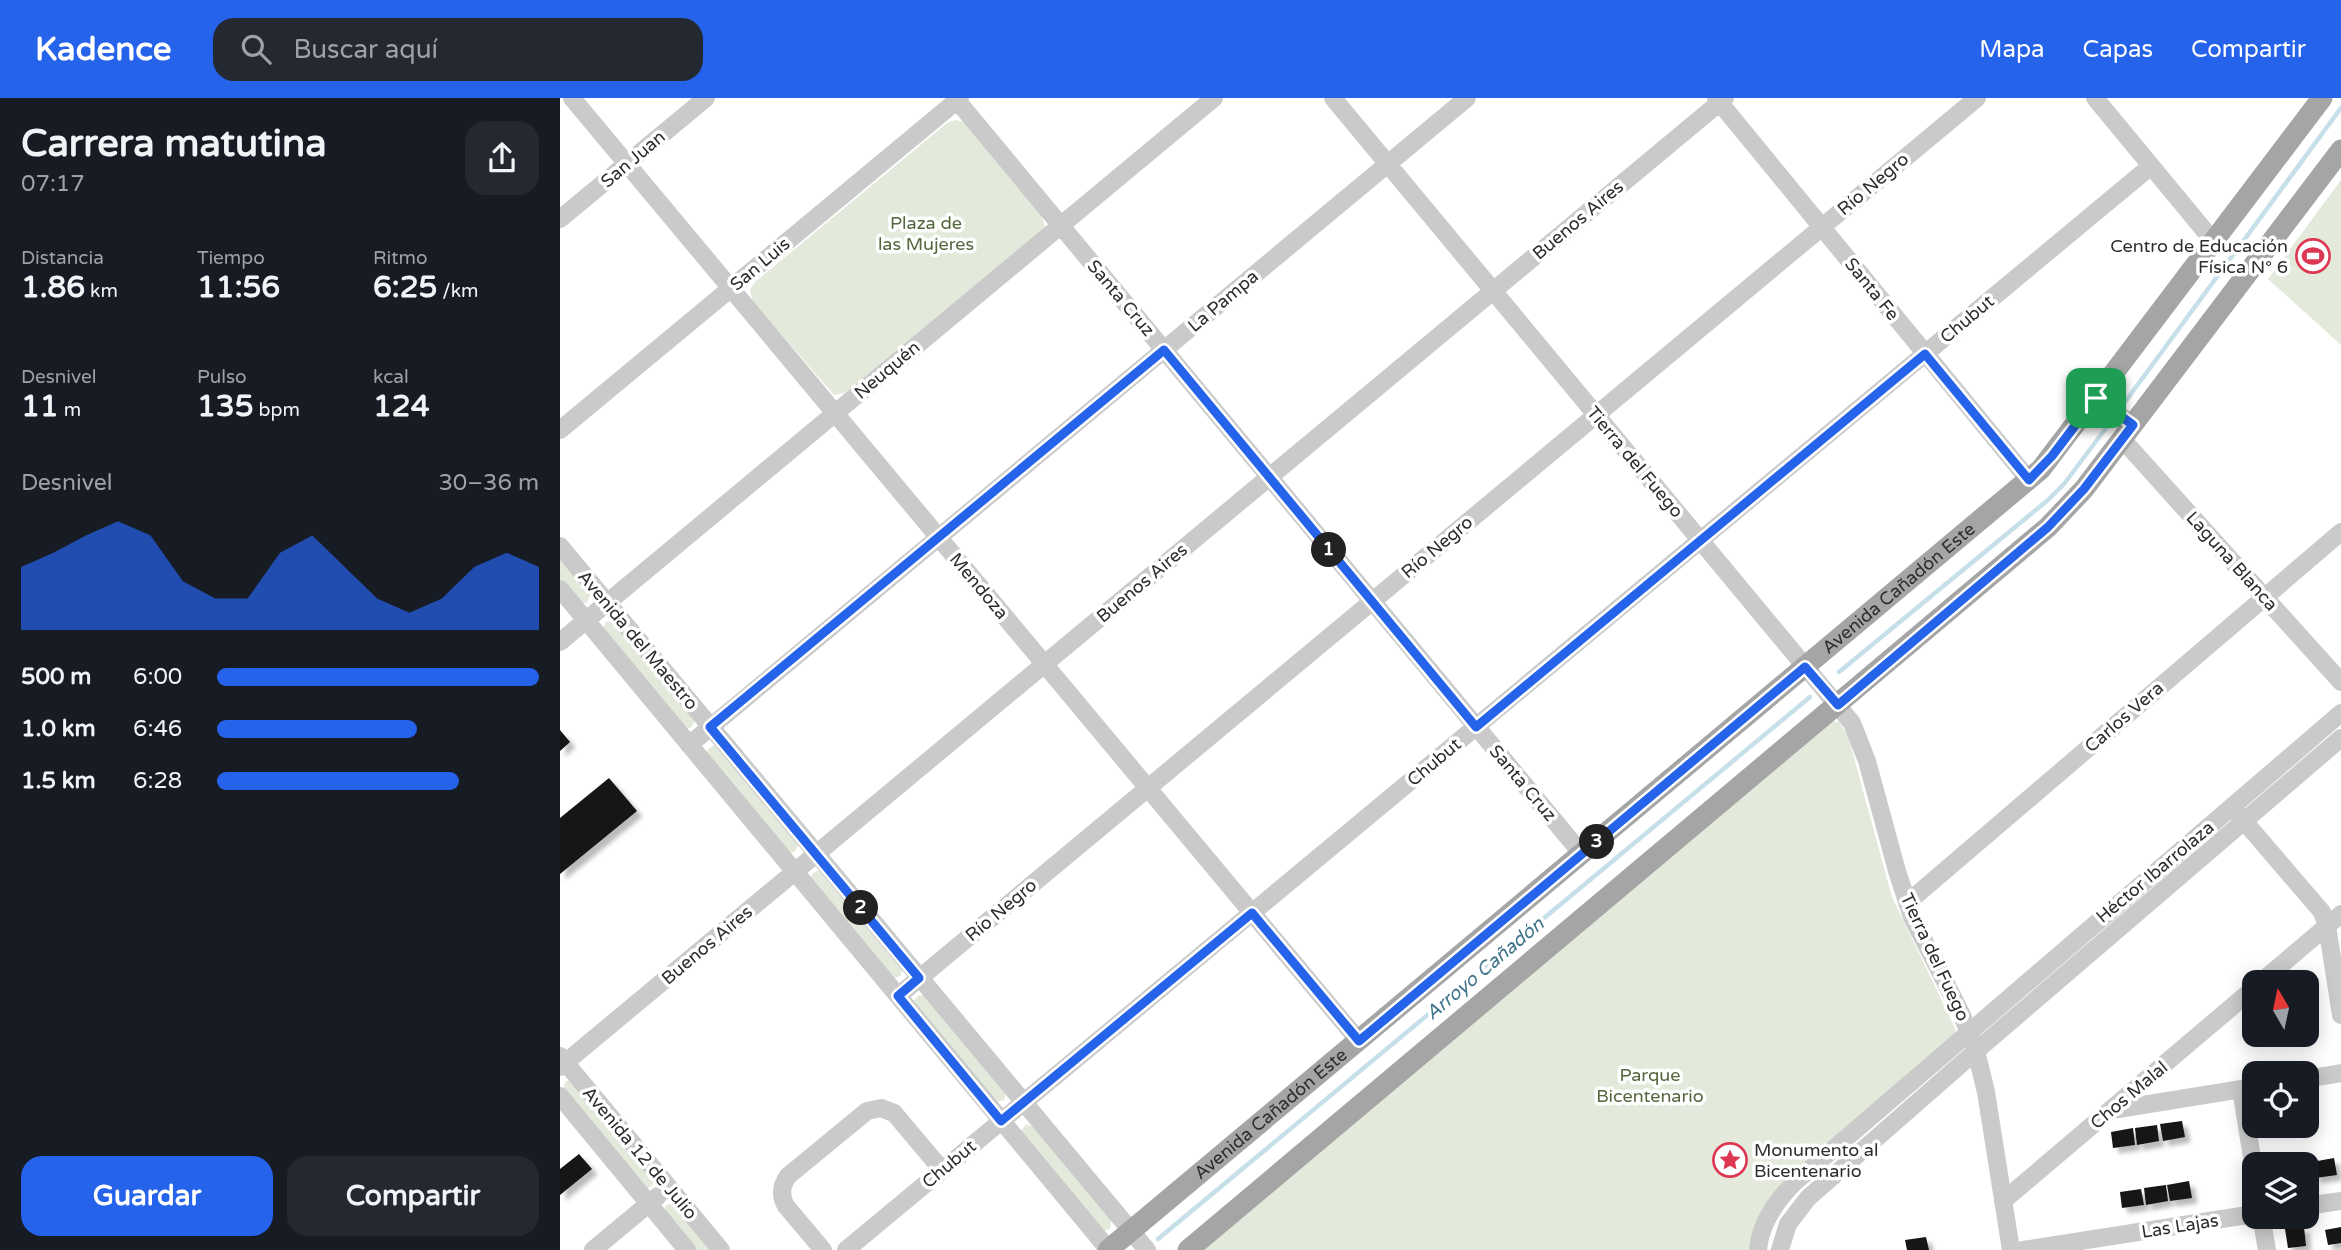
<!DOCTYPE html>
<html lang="es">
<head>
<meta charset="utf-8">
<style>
	:root { --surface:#171b24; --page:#242831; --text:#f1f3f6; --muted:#9ea1a6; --accent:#2563eb }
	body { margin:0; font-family:"Varela Round",sans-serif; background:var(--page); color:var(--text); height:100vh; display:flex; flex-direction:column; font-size:26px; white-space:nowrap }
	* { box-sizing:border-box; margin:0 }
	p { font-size:23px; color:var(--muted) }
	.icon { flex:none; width:38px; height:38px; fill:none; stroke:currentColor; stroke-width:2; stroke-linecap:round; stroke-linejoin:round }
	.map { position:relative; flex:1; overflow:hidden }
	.panel { display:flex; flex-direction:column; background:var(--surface); width:560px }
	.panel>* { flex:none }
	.needle { width:46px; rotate:351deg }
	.controls { position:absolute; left:1682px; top:872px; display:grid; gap:14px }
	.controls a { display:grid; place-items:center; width:77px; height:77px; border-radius:14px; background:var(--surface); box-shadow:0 4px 18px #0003; font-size:35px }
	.pin { position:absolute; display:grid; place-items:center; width:60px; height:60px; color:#fff; margin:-30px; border-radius:14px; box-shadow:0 4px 10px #0006 }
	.km { position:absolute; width:35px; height:35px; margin:-18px; border-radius:50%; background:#222; color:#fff; font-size:19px; line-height:35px; text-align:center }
	.round { display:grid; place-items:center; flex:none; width:74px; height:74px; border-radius:21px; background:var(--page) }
	.overview { display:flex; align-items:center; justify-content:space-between; height:119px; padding:0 21px }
	h1 { font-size:38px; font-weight:700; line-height:52px }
	.stats { display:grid; grid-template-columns:repeat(3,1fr); gap:10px; height:119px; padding:7px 21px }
	.stats div { display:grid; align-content:center }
	.stats b { font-size:30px; font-weight:700 }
	.stats small { font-size:19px; font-weight:400 }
	.stats p { font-size:19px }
	.chart { height:196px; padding:14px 21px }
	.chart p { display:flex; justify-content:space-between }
	.chart svg { width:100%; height:126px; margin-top:7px; fill:var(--accent); opacity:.7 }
	.primary-button { display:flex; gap:14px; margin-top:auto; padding:14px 21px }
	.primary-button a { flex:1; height:80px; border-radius:21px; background:var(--accent); color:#fff; font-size:28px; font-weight:700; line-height:80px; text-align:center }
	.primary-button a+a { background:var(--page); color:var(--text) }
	ul { padding:0 21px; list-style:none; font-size:23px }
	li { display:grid; grid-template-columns:112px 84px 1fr; align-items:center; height:52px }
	li i { height:18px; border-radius:9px; background:var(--accent) }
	header { display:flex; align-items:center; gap:42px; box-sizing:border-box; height:98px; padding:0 35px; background:var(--accent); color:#fff }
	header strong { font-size:33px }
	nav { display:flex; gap:38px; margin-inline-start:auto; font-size:24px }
	.search { width:490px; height:63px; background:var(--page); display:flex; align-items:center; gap:18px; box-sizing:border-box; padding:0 24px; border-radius:21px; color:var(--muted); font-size:26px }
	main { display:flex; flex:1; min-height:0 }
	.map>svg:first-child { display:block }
</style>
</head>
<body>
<header>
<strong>Kadence</strong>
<div class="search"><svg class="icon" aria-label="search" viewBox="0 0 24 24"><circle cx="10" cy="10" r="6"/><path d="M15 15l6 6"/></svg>Buscar aquí</div>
<nav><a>Mapa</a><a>Capas</a><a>Compartir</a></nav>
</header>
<main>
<section class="panel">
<div class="overview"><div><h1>Carrera matutina</h1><p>07:17</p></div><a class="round"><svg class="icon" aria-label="share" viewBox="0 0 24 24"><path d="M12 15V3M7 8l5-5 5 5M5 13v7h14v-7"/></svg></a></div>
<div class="stats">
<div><p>Distancia</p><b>1.86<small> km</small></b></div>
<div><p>Tiempo</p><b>11:56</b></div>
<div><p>Ritmo</p><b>6:25<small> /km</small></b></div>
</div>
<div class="stats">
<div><p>Desnivel</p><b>11<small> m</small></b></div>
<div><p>Pulso</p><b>135<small> bpm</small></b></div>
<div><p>kcal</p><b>124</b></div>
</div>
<div class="chart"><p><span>Desnivel</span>30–36 m</p>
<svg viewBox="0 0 160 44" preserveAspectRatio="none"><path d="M0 44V22L10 17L20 11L30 6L40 11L50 27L60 33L70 33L80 17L90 11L100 22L110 33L120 38L130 33L140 22L150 17L160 22V44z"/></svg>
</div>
<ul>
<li><b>500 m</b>6:00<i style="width:100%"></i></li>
<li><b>1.0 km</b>6:46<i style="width:62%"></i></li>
<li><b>1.5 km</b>6:28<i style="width:75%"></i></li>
</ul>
<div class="primary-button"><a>Guardar</a><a>Compartir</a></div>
</section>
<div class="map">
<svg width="1781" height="1152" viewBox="0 0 1781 1152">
	<defs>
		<filter id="shadow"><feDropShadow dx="5.5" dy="5.5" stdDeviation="2" flood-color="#0004"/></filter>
	</defs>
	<rect width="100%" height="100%" fill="#fff"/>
	<!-- green -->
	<path fill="#e4eadb" d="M396,22l8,2 77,93 4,11 -4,6 -196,161 -11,2 -81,-93 -3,-12 5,-8 192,-159z
		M1781,82v165l-73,-66z
		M0,459l30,38 -3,8 -8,-1 -19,-23z
		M53,523l82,99 -4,8h-4l-84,-99 3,-7z
		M1271,623l8,1 9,13 44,162 64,133 -1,4 -159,137 -44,79h-554z
		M154,647l84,100 -3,7 -5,1 -83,-100 1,-4z
		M258,772l84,100 -1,6 -8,2 -82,-100 1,-4z
		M359,897l5,1 82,98 -2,6 -8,2 -81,-97 -1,-5z
		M11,982l84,101 -4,6 -4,1 -84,-100 3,-7z
		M466,1026l8,3 77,93 -1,9 -6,2 -83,-100z
		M111,1105l43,47h-18l-31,-37v-7z"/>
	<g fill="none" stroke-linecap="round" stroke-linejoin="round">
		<!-- stream -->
		<path stroke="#c7dfe9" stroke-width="4.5" d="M1565,304l216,-294
			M1279,574l209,-172 16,-16 45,-60
			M598,1141l652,-542"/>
	</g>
	<!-- building -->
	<path fill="#141414" filter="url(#shadow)" d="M0,632l10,12 -10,9z
		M49,680l28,33 -77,63v-56z
		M1622,1023l3,16 -22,4 -3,-17z
		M1597,1027l2,16 -22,4 -2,-17z
		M1573,1030l2,17 -22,3 -2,-16z
		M19,1056l13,15 -32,26v-26z
		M1774,1060l3,17 -22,3 -3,-16z
		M1629,1083l3,17 -22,3 -3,-16z
		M1606,1087l2,16 -22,4 -2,-17z
		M1581,1091l3,16 -22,3 -2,-16z
		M1744,1129l2,19 -18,2 -3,-19z
		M1781,1129v16l-13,2 -3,-15z
		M1366,1139l3,13h-22l-2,-10z"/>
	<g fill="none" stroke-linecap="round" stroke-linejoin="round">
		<!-- minor -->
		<path stroke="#cacaca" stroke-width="18" d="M12,0l787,943
			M395,0l627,756
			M773,0l519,625 15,38 30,110 15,46 49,96 15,38 10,41 25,158
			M1156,0l313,382
			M1535,0l119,144
			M0,121l146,-121
			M1536,300l37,27
			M0,332l400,-332
			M1562,341l219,243
			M0,448l587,704
			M0,491l549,661
			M0,544l654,-544
			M129,647l778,-647
			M1678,716l84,98 5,14 14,89
			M1347,805l434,-371
			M1701,884l80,-68
			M338,898l1079,-898
			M0,958l161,194
			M0,969l1165,-969
			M1746,981l35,-6
			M1681,991l13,81
			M0,998l127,154
			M1552,1012l142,-23
			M1443,1103l251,-213
			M1746,1108l35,-5
			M1701,1118l6,34
			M33,1152l65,-54
			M263,1152l-37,-44c-6,-10 -5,-20 2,-30l79,-65 14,-3 13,5 48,57
			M286,1152l1305,-1084
			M1198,1152c2,-27 19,-50 37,-68l546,-469
			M1220,1152l8,-26 20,-26 168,-147 365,-313
			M1463,1152l231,-36"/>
		<!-- major -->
		<g stroke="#a5a5a5" stroke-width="21">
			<path id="s1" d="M548,1152l933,-781 281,-371"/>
			<path d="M628,1152l860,-723 36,-38 257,-339"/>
		</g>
	</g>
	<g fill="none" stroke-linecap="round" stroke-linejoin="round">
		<!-- route casing -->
		<g stroke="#fff" stroke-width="14">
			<path id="route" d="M604,252l312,377 449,-373 104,126 23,-24 44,-58 37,27 -49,64 -36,38 -210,178 -33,-38 -446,374 -107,-128 -251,208 -103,-125 21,-18 -209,-251z"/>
		</g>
		<!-- route -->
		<use href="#route" stroke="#2563eb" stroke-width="9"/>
	</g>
	<!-- icons -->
	<defs>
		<g id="stadium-ring" transform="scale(1.75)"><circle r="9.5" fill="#fff" stroke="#dc3753" stroke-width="1.5"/><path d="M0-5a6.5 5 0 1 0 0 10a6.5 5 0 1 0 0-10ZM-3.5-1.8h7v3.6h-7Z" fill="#dc3753"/></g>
		<g id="sight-ring" transform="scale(1.75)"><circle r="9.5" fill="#fff" stroke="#dc3753" stroke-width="1.5"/><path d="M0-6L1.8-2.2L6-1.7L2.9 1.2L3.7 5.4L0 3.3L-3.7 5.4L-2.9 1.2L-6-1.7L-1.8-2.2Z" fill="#dc3753"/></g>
	</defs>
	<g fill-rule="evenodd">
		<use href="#stadium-ring" x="1753" y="158"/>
		<use href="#sight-ring" x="1170" y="1062"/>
	</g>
	<g text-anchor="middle" stroke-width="7" stroke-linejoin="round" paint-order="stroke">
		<!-- street labels -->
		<g font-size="18" fill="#2d2d2d" stroke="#fff">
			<text transform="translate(73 61) rotate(-40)" y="6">San Juan</text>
			<text transform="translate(1313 86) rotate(-40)" y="6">Río Negro</text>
			<text transform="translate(1018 122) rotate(-40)" y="6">Buenos Aires</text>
			<text transform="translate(200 166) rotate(-40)" y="6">San Luis</text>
			<text transform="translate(1312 191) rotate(51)" y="6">Santa Fe</text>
			<text transform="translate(561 200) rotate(50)" y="6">Santa Cruz</text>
			<text transform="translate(663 203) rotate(-40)" y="6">La Pampa</text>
			<text transform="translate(1407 221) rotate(-40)" y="6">Chubut</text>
			<text transform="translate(327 272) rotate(-40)" y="6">Neuquén</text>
			<text transform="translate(1075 364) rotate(50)" y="6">Tierra del Fuego</text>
			<text transform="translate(877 449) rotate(-40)" y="6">Río Negro</text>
			<text transform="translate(1672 463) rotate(48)" y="6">Laguna Blanca</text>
			<text transform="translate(582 485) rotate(-40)" y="6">Buenos Aires</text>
			<text transform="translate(419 488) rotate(50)" y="6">Mendoza</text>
			<text dy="6" stroke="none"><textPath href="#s1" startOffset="1031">Avenida Cañadón Este</textPath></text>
			<text transform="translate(78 542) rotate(50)" y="6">Avenida del Maestro</text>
			<text transform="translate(1564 619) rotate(-41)" y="6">Carlos Vera</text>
			<text transform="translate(874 664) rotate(-40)" y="6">Chubut</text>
			<text transform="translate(963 685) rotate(50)" y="6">Santa Cruz</text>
			<text transform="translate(1595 774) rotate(-40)" y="6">Héctor Ibarrolaza</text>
			<text transform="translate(441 812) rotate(-40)" y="6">Río Negro</text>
			<text transform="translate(147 847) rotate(-40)" y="6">Buenos Aires</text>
			<text transform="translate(1375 859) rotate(65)" y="6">Tierra del Fuego</text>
			<text transform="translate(1569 997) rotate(-40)" y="6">Chos Malal</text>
			<text dy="6" stroke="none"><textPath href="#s1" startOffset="212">Avenida Cañadón Este</textPath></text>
			<text transform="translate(80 1055) rotate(50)" y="6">Avenida 12 de Julio</text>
			<text transform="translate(389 1066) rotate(-40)" y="6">Chubut</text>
			<text transform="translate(1620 1128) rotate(-9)" y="6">Las Lajas</text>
		</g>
		<!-- park labels -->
		<g font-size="18" fill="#54663d" stroke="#fff">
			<text x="366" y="131">Plaza de<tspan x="366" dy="21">las Mujeres</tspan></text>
			<text x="1090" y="983">Parque<tspan x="1090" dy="21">Bicentenario</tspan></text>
		</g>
		<!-- poi labels -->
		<g font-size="18" fill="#2d2d2d" stroke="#fff" text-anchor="end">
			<text x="1728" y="154">Centro de Educación<tspan x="1728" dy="21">Física N° 6</tspan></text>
			<text x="1194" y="1058" text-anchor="start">Monumento al<tspan x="1194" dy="21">Bicentenario</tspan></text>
		</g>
		<!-- water labels -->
		<g font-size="19" font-style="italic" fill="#3f748a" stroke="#fff">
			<text transform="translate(924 870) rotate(-40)" y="7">Arroyo Cañadón</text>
		</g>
	</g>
</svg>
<div class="controls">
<a><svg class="needle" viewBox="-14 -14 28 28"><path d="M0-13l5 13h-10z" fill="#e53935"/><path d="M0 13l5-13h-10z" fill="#9ea1a6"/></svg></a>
<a><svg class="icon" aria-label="locate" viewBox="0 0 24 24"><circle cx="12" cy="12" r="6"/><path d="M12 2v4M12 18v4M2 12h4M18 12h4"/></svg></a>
<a><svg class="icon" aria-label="layers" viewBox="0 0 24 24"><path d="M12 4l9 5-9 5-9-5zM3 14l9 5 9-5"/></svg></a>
</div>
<div class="pin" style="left:1536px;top:300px;background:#1e9e55"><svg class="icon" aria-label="arrive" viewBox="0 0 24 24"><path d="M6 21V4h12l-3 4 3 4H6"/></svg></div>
<b class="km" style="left:769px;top:452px">1</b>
<b class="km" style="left:301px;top:810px">2</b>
<b class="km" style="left:1037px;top:744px">3</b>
</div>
</main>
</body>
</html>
